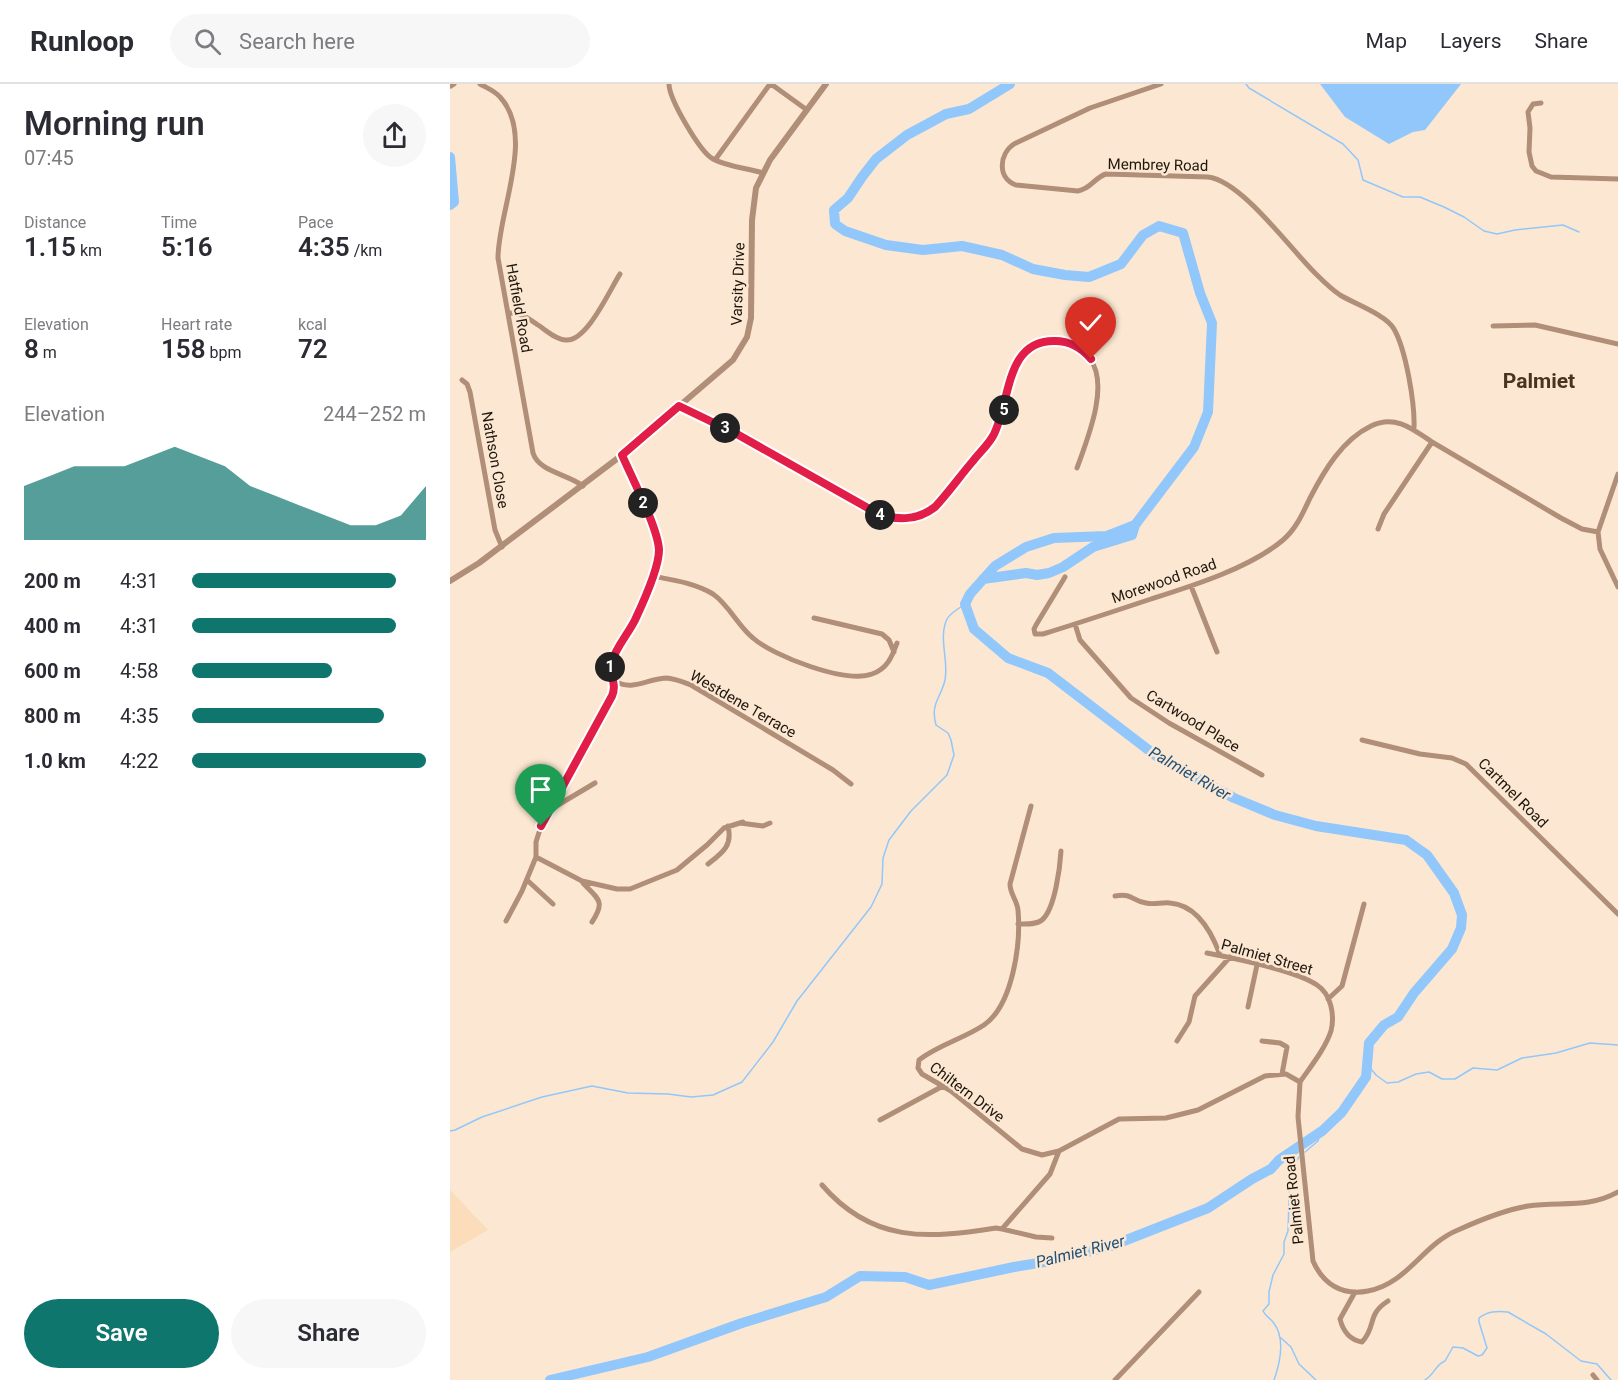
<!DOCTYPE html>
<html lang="en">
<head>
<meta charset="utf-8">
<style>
	:root { --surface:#fff; --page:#f7f7f7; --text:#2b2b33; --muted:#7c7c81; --line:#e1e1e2; --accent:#0f766e }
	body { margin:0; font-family:Roboto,sans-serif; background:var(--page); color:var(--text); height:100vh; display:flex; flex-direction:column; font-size:22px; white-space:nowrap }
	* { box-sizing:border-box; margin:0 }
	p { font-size:20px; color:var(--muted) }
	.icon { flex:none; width:33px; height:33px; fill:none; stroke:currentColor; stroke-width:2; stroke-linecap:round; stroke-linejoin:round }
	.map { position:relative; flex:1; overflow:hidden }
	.details { display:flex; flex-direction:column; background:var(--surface); width:450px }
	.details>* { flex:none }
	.pin { position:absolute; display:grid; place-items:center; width:51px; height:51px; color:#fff; margin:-62px -26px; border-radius:50% 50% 50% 0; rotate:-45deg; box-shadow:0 0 6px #0007 }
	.pin .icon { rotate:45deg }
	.km { position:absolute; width:30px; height:30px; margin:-15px; border-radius:50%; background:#222; color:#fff; font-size:16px; line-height:30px; text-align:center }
	.round { display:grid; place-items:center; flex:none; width:63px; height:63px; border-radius:32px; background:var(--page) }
	.overview { display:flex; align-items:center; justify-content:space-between; height:102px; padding:0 24px }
	h1 { font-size:33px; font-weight:600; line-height:45px }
	.figures { display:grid; grid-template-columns:repeat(3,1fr); gap:9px; height:102px; padding:6px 24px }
	.figures div { display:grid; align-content:center }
	.figures b { font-size:26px; font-weight:600 }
	.figures small { font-size:16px; font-weight:400 }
	.figures p { font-size:16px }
	.chart { height:168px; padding:12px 24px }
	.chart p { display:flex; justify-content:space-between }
	.chart svg { width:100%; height:108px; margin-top:6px; fill:var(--accent); opacity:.7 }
	.action { display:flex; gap:12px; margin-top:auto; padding:12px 24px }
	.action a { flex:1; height:69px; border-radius:36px; background:var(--accent); color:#fff; font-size:24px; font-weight:600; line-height:69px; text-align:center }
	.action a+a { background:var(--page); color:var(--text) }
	ul { padding:0 24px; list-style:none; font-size:20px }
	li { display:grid; grid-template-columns:96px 72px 1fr; align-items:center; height:45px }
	li i { height:15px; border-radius:8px; background:var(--accent) }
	header { display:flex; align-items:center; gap:36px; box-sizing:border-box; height:84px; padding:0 30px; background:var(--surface); border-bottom:2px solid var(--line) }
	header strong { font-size:28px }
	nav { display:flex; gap:33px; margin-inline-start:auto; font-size:21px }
	.search { width:420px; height:54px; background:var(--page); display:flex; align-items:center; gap:15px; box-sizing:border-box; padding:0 21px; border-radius:33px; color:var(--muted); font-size:22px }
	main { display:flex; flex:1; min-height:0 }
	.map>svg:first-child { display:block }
</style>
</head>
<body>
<header>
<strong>Runloop</strong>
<div class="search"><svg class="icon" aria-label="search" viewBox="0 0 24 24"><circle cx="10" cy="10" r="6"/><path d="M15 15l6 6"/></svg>Search here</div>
<nav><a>Map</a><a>Layers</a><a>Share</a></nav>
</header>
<main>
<section class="details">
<div class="overview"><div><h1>Morning run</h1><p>07:45</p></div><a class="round"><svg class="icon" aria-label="share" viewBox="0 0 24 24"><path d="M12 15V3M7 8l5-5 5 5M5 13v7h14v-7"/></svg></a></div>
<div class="figures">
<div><p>Distance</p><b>1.15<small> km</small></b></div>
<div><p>Time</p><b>5:16</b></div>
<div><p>Pace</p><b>4:35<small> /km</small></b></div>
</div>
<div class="figures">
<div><p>Elevation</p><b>8<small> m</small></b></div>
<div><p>Heart rate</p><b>158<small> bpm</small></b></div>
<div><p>kcal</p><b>72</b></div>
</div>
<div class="chart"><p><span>Elevation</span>244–252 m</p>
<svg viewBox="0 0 160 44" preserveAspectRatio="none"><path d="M0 44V22L10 18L20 14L30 14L40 14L50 10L60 6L70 10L80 14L90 22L100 26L110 30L120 34L130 38L140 38L150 34L160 22V44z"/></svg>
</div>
<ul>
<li><b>200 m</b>4:31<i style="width:87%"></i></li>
<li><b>400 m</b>4:31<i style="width:87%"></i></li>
<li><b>600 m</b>4:58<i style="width:60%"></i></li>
<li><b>800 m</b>4:35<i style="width:82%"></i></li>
<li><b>1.0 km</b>4:22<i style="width:100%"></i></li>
</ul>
<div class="action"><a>Save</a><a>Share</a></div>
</section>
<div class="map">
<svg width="1168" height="1296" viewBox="0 0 1168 1296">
	<rect width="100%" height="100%" fill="#fce8d2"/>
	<!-- built -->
	<path fill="#fbdcbb" d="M0,1106l38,40 -38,22z"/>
	<!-- water -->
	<path fill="#91c7fb" d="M870,0h141l-36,46 -12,2 -24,12 -44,-27z"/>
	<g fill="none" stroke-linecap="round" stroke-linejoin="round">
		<!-- stream -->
		<path stroke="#91c7fb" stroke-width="1.5" d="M796,0l3,4 94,56 15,16 5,20 40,17h17l24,10 20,10 20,14 13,3 18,-4 48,-5 16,7
			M917,980l9,11 11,8 11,-1 18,-8 13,-2 13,7h13l18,-11 24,2 25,-12 34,-5 34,-10 28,2
			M0,1047l5,-1 27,-13 60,-20 50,-11 36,7 40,1 23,3 22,-2 29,-13 31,-40 24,-41 74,-94 11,-23 1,-26 6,-18 22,-29 36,-36 7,-20 -3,-15 -3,-7 -12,-8c-6,-22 5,-27 9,-45 4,-20 -7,-42 2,-61 3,-6 13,-11 18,-15
			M855,1068l13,-11 2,-8
			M831,1254l10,9 8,17 17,16
			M824,1296c6,-17 12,-42 -1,-58 -3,-4 -7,-5 -10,-11l6,-7v-12l4,-17 11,-21v-12l4,-11 2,-60 9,-14
			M975,1296c9,-5 11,-16 20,-19l8,-14 10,1 15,8 4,-1 5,-7 -8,-26v-4c9,-7 17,-7 29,-6l38,22 35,27 16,3 14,16"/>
		<!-- river -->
		<path stroke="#91c7fb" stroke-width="10" d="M0,73l4,45 -4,3
			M533,495l43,-6 11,2 12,-2 14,-6 30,-20 39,-12 3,-10
			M100,1296l98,-23 94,-34 84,-26 34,-21 45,1 24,8 85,-18 43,-7 54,-14 97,-38 44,-29 19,-10 8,-9 43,-29 20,-19 24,-35 3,-34 15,-18 14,-8 16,-24 38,-44 9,-21 1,-13 -8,-22 -27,-38 -21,-15 -90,-14 -41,-11 -41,-17 -75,-40 -111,-85 -40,-15 -34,-29 -9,-25 5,-10 25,-28 31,-19 28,-9 53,-2 28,-11 59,-78 14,-35 4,-89 -12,-30 -17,-60 -24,-7 -16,9 -22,29 -32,13 -24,-2 -32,-6 -31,-14 -40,-9 -39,4 -37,-5 -41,-14 -10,-7 -1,-14 14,-12 14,-21 14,-18 31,-24 39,-21 23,-5 41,-25"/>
		<!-- minor -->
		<path stroke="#b08e78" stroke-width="5" d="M30,0c7,4 15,7 20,13 36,39 -2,114 -2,161l35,195c6,19 35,21 50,33
			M219,0c0,15 31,68 44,75 15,8 34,9 50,14
			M321,0l36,26
			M711,0l-71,24 -76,36c-15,10 -17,34 2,41l62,6c13,-2 17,-14 28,-17l102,3c34,4 83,73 108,97 8,8 15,15 24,21 15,9 46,20 54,34 12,21 21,75 20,99
			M1,2l3,-2
			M1091,19l-8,1 -5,8 2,16 -1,24 3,14 4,5 15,6 67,2
			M265,76l55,-76
			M58,229c12,-1 20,5 30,12 8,5 18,15 28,15 21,2 44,-51 54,-66
			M1043,242l42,-1 83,19
			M12,296l5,4 3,8 25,138 7,17
			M229,322l56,27 140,79c20,9 42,9 60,-5 14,-15 25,-31 38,-46 7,-9 15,-16 20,-25 18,-32 11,-96 62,-95 13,0 27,6 35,18 20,26 -3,81 -13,109
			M1168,390l-20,58 2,17 18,38
			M928,445l6,-15 48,-72
			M202,492c21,4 43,7 61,18 16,11 25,32 40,44 20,18 93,46 119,36 15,-5 20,-17 25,-31
			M615,493l-29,48 -2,4 1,5h8c36,-11 72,-23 108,-35 41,-13 99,-31 132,-59 13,-11 20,-27 27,-42 14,-27 32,-58 61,-72 24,-12 42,3 61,16l129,76 21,11 16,3
			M741,502l26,66
			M364,534l68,16 7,6 5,12
			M625,540l5,16 51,58 38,25 93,52
			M165,597c17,11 34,-3 52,-3 9,1 16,4 24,7l142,85 18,14
			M912,656l58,14 32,4 14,6 152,150
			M581,722l-21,78c0,10 7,16 8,26 3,33 -5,95 -34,115 -21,14 -46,20 -65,35l-1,8 4,6 29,17 71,58 20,6 17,-4 60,-32 47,-1 32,-8 67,-34 21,-2 14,8
			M103,724l42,-25
			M290,739l23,3 7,-3
			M86,773l46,24 35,8h13l47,-19 30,-25 17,-17 19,-6
			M258,780c14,-11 25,-18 20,-38
			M77,796l26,24
			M133,799c15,16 23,18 9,39
			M665,812c19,-3 16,5 31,7 8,2 16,-1 24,0 27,2 42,30 50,52
			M56,837l16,-30 14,-34v-15l5,-16 73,-134c2,-11 -5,-19 -3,-30l31,-57 14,-38 3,-14 -7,-28 -30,-70
			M568,840c8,0 18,1 24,-4 13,-11 18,-53 19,-69
			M757,869c26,5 90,18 110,32 14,9 18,30 14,46 -6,18 -20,35 -31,51
			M878,915l14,-13 22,-82
			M798,923l9,-42
			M727,957l12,-19 6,-26 35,-39
			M812,957l18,2 7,4 -5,27
			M850,998l-2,35 15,144c10,23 29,35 55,30 39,-7 55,-47 90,-61 22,-10 46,-20 70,-24 32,-5 60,3 90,-14
			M430,1036l63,-34
			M372,1101c50,58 105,54 174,43l6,1 48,-55 9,-23
			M552,1145l34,8 16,1
			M905,1208l-15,27c3,12 10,21 22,23 15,-16 4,-27 26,-41
			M1143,1291l4,5
			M665,1296l84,-88"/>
		<!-- tertiary -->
		<path stroke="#b08e78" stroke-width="6" d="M0,497l29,-18 143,-108 111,-95 14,-23 4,-19 1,-98 4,-32 14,-28 56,-76"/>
	</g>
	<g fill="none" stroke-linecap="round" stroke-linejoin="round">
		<!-- route casing -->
		<g stroke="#fff" stroke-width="12">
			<path id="route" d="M91,742l71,-130c6,-14 -5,-23 0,-35 5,-15 16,-27 23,-41 8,-17 24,-51 24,-70 -1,-22 -27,-72 -37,-95l57,-49 56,27 140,79c20,9 42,9 60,-5 14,-15 25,-31 38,-46 7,-9 15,-16 20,-25 18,-33 11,-96 62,-95 14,0 27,7 36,18"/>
		</g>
		<!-- route -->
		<use href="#route" stroke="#e11d48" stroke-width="8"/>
	</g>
	<g text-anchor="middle" stroke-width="5" stroke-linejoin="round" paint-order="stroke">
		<!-- street labels -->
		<g font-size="15" fill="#1e150c" stroke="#fce8d2">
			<text transform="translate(708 81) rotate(1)" y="5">Membrey Road</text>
			<text transform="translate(288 200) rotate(-88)" y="5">Varsity Drive</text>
			<text transform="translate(69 224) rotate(80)" y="5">Hatfield Road</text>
			<text transform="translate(45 376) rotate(80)" y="5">Nathson Close</text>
			<text transform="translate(714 497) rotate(-19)" y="5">Morewood Road</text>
			<text transform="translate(293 620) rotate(30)" y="5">Westdene Terrace</text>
			<text transform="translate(743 637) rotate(31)" y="5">Cartwood Place</text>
			<text transform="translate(1063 709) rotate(45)" y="5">Cartmel Road</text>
			<text transform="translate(817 873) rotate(16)" y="5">Palmiet Street</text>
			<text transform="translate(517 1008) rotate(37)" y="5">Chiltern Drive</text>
			<text transform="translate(844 1116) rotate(-96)" y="5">Palmiet Road</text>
		</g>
		<!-- water labels -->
		<g font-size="16" font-style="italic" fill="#1f5079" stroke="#fce8d2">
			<text transform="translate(740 689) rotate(30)" y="6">Palmiet River</text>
			<text transform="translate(630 1167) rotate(-14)" y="6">Palmiet River</text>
		</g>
		<!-- district labels -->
		<g font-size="21" font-weight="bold" fill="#49351f" stroke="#fce8d2">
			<text x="1089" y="304">Palmiet</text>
		</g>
	</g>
</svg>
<div class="pin" style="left:91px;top:742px;background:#1e9e55"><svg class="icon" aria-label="arrive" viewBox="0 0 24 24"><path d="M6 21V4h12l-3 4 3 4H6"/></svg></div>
<div class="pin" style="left:641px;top:275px;background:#d93025"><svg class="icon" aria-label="check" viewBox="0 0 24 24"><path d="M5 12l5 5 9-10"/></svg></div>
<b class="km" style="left:160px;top:583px">1</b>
<b class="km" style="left:193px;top:419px">2</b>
<b class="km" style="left:275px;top:344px">3</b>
<b class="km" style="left:430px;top:431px">4</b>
<b class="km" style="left:554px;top:326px">5</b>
</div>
</main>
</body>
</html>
